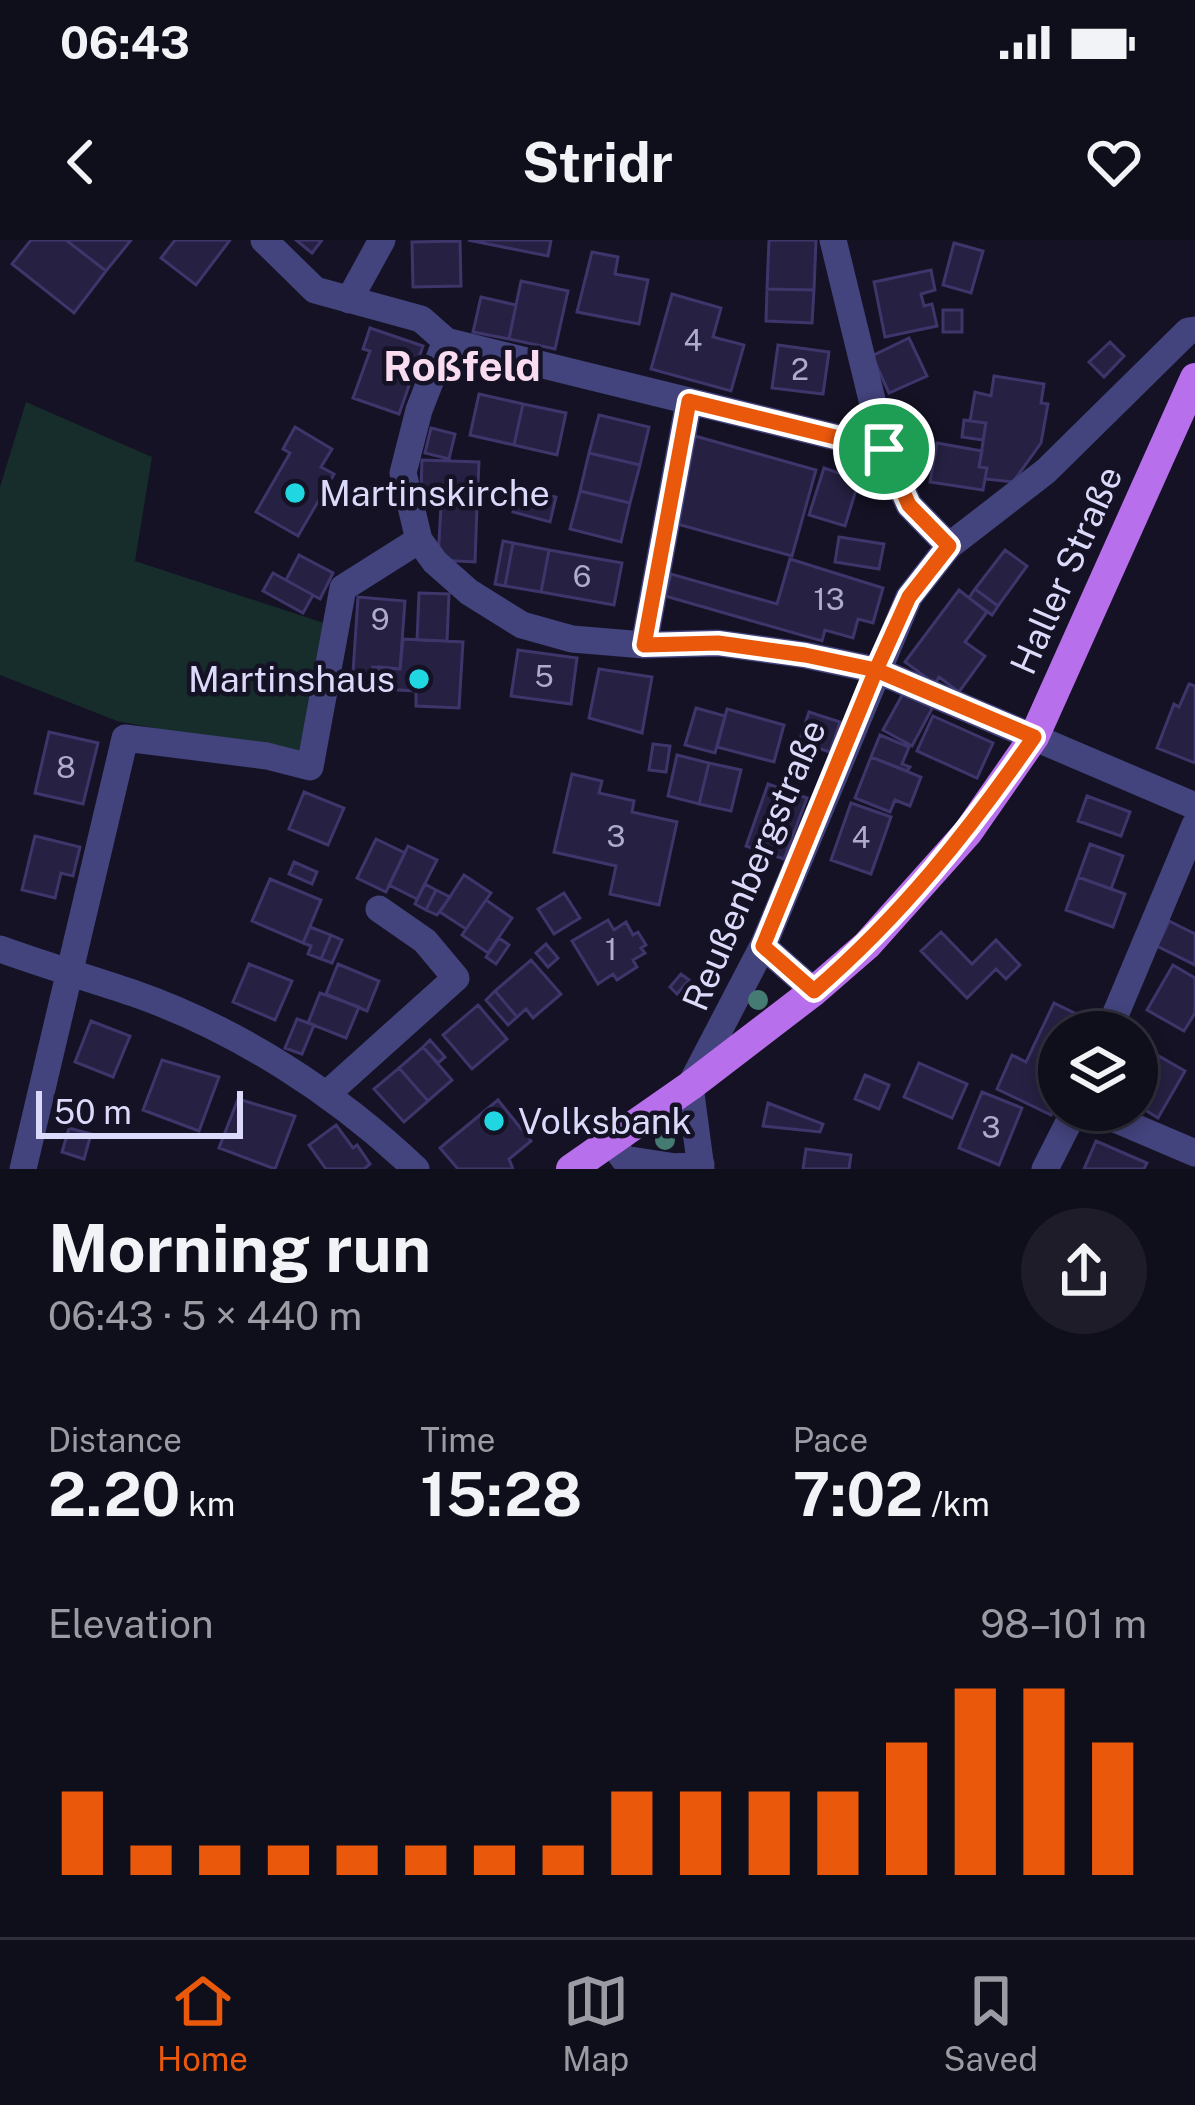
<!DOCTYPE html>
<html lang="en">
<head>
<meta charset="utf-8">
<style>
	:root { --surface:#0f0e1b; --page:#1d1c28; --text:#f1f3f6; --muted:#9b9ca3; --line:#2f2e3a; --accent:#ea580c }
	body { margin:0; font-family:"Public Sans",sans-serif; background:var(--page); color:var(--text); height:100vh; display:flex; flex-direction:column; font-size:45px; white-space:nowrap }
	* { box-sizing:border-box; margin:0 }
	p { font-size:39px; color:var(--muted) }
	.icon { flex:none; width:66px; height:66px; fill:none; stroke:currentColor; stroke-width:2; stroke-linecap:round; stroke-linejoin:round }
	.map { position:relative; height:929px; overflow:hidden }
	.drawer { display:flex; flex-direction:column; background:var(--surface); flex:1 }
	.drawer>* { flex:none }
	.controls { position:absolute; left:1038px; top:771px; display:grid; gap:24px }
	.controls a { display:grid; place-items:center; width:120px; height:120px; border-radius:50%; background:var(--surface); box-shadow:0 6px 18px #0003,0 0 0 3px var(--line); font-size:60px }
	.scale { position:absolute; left:36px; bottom:30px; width:207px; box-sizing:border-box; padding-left:12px; border:6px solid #dcdafa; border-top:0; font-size:33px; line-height:42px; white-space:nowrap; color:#dcdafa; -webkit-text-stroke:9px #141224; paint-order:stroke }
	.pin { position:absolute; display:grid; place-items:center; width:102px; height:102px; color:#fff; margin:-51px; border:6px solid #fff; border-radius:50%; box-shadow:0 3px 12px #0007 }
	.round { display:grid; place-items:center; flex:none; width:126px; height:126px; border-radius:63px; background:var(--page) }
	.head { display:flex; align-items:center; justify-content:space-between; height:204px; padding:0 48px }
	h1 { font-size:66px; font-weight:700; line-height:90px }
	.stats { display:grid; grid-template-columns:repeat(3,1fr); gap:18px; height:204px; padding:12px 48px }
	.stats div { display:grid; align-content:center }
	.stats b { font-size:60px; font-weight:700 }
	.stats small { font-size:33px; font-weight:400 }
	.stats p { font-size:33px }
	.chart { height:336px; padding:24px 48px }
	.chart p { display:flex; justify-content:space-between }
	.chart svg { width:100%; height:216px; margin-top:12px; stroke:var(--accent); stroke-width:6 }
	.status { display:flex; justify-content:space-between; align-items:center; height:84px; padding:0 60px; background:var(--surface); direction:ltr }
	.status svg { height:33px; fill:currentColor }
	header { display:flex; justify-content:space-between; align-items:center; height:156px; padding:0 48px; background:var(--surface); font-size:54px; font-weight:700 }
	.menu { display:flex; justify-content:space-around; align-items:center; height:168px; border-top:3px solid var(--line); background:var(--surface); font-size:33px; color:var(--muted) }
	.menu a { display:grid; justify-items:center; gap:6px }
	.menu .on { color:var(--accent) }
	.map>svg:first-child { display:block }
</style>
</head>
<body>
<div class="status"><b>06:43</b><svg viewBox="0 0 49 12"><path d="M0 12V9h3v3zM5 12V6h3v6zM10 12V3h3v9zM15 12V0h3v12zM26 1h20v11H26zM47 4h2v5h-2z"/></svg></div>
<header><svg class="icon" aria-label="back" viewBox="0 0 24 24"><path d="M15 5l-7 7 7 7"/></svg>Stridr<svg class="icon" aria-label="heart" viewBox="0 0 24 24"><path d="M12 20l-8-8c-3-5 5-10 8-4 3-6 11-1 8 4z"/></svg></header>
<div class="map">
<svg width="1195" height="929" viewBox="0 0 1195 929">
	<rect width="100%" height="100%" fill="#141224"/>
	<!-- green -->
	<path fill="#162d2b" d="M26,162l126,55 -17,104 195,64 -27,132 -186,-36 -117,-46v-188z"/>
	<!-- building -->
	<path fill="#262042" stroke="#3e366b" stroke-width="3" d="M31,0h35l40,31 -32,42 -62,-49z
		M66,0h65l-25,31z
		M175,0h55l-34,45 -35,-27z
		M296,0h26l-10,13z
		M468,0h83l-3,16z
		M769,0h47l-2,50 -47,-1z
		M460,1l1,45 -48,1 -1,-45z
		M954,3l29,8 -12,42 -28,-8z
		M592,12l26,5 -3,17 33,6 -9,44 -62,-12z
		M931,30l4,20 -14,4 3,12 8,-2 5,22 -52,11 -11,-55z
		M521,41l47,10 -13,58 -46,-10z
		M767,49l47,1 -2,33 -46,-2z
		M672,54l49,14 -8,29 31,8 -13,46 -80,-22z
		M481,57l35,8 -7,34 -36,-7z
		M943,70h19v22h-19z
		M370,88l53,18 -24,68 -46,-16 17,-47 -7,-2z
		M909,98l18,38 -38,17 -17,-37z
		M1110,102l14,14 -20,21 -15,-15z
		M778,105l51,7 -6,42 -51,-6z
		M994,136l50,8 -3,19 7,1 -7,39 -28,39 -28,-3 2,-11 -8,-1 7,-44 -16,-2 5,-29 16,4z
		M479,154l44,10 -9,41 -44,-10z
		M523,164l43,9 -9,42 -43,-10z
		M599,175l50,12 -9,38 -51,-12z
		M964,180l22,3 -3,17 -21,-3z
		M295,187l37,22 -11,18 13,7 -36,62 -42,-24 34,-59 -7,-4z
		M431,188l24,6 -6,25 -24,-6z
		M695,196l121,34 -24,86 -122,-34z
		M937,203l45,8 -3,16 8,1 -4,22 -53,-8z
		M589,213l51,12 -10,38 -50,-12z
		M422,220l57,2 -2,45 -36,-2v-14l-20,-1z
		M824,228l35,12 -14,46 -36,-11z
		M519,248l37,9 -6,25 -37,-10z
		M580,251l50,12 -9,39 -51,-13z
		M441,265l36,2 -2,55 -37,-2z
		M839,297l45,7 -5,25 -44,-7z
		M503,301l10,2 -8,43 -10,-2z
		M513,303l36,7 -8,42 -36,-6z
		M549,310l73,13 -8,42 -73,-13z
		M1005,310l22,16 -29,40 -23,-17z
		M299,315l34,18 -13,26 -34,-19z
		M790,319l93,29 -10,35 -15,-4 -5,19 -28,-8 -3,11 -157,-45 6,-22 106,30z
		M273,333l40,22 -10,18 -40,-22z
		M975,349l23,17 -6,9 -23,-17z
		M959,350l28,22 -22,30 20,14 -26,36 -20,-15 -4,7 -30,-22z
		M419,353l30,1 -2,47 -30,-1z
		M358,357l47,4 -5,68 -27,-2v6l-20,-1z
		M403,399l60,3 -4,66 -43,-2v-15l-38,-2 1,-22 21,2z
		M518,410l59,8 -6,46 -60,-8z
		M599,429l53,8 -10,56 -53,-15z
		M1189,444l6,2v77l-38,-15 17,-44 5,3z
		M905,450l29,15 -22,41 -29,-16z
		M696,468l29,8 -10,37 -30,-8z
		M727,469l57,16 -10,37 -57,-15z
		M809,472l31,10 -10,30 -31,-10z
		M933,476l60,27 -16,35 -60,-27z
		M49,492l49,11 -15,61 -48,-11z
		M880,495l29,12 -7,17 8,3 -3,4 -36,-14z
		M653,504l17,2 -4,26 -17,-2z
		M677,515l32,8 -10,41 -31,-8z
		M871,517l50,20 -11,29 -15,-6 -5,12 -35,-14z
		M709,523l32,7 -10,41 -32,-7z
		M572,534l30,7 -3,12 35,8 -2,11 45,10 -18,83 -49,-11 6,-28 -62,-14z
		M768,544l39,14 -23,61 -38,-13z
		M304,552l40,16 -16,37 -39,-16z
		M1087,556l43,16 -9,24 -43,-15z
		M851,563l40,14 -20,57 -40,-14z
		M35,596l45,11 -7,29 -12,-3 -6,25 -33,-8z
		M376,599l29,14 -19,39 -29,-14z
		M1090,604l33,12 -12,33 -33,-12z
		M408,606l29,14 -20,39 -28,-14z
		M294,622l23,10 -5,12 -23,-10z
		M464,635l27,18 -25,36 -26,-17z
		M1078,637l47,17 -12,33 -47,-17z
		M270,639l51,21 -18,43 -51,-22z
		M425,644l11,6 -10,20 -11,-6z
		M436,650l14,7 -13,18 -11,-5z
		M564,653l16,25 -26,16 -16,-25z
		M486,660l26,18 -24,35 -26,-18z
		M608,680l6,10 12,-8 7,13 5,-3 8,13 -5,3 4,5 -12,7 4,7 -20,13 -4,-6 -15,10 -26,-43z
		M1169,681l26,13v31l-38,-19z
		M310,687l21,8 -10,24 -13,-5 3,-8 -8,-3z
		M941,692l31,32 24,-24 24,25 -14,14 -10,-10 -29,29 -46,-47z
		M331,695l11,5 -10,23 -11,-4z
		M499,698l10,7 -13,19 -10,-7z
		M546,704l12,14 -10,9 -12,-14z
		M531,720l30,34 -28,24 -7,-9 -9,8 -22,-26z
		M249,724l43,17 -17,39 -42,-18z
		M338,724l41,17 -12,30 -41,-17z
		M1173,725l22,13v35l-11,18 -37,-21z
		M681,734l8,6 -12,14 -7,-7z
		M495,751l22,26 -9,8 -22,-25z
		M320,753l39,14 -13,31 -38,-15z
		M1054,763l41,20 -4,9h-32v66l-8,17 -54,-26 15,-34 14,7z
		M478,765l29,34 -35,30 -29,-34z
		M297,779l17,6 -12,29 -17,-6z
		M91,781l39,15 -17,41 -38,-15z
		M430,800l15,17 -7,6 -15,-16z
		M423,807l29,33 -24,21 -29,-33z
		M1145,808l40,23 -27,47 -21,-13v-42z
		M162,820l57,17 -20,54 -56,-21z
		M919,823l48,21 -15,34 -48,-21z
		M399,828l29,33 -24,21 -30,-33z
		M865,835l24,10 -10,24 -24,-10z
		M982,852l40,16 -23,57 -40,-17z
		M238,859l57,17 -20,53 -56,-21z
		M498,860l33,41 -22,18 4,10h-55l-18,-21z
		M768,863l55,21 -3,8 -57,-6z
		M336,885l17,23 4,-3 13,19 -6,5h-38l-17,-24z
		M69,888l22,6 -7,25 -22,-7z
		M1096,901l51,22 -3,6h-60z
		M806,909l45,6 -2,14h-46z"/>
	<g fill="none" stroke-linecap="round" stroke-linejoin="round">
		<!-- minor -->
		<path stroke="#43437d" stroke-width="27" d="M264,0l51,50 106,29 25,22 438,108
			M833,0l51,209 25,56 40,41
			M349,60l33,-60
			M446,101l-27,69 -16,63 16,67 16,22 34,30 53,33 50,14 72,6 74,-2 87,12 71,15 319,136
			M644,405l45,-244
			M763,706l51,45
			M0,709c44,16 88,29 133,44 104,36 204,101 283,176
			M1108,792l87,-207
			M328,853l128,-115 -31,-37 -46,-32
			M1094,870l101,43
			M611,901l13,18 52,8 25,-3
			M23,929l102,-431 142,18 43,11 33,-179 76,-48
			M701,929l-11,-83 73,-140 146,-349 40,-51 97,-75 142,-140 7,-1
			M1045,929l30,-59"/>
		<!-- major -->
		<path stroke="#b86fec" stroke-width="30" d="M571,929l119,-83 124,-95 53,-46 101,-113 66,-95 161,-359"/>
	</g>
	<!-- trees -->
	<g fill="#467b73">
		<circle cx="758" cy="760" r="10"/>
		<circle cx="665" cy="900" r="10"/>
	</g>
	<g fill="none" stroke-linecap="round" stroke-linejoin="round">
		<!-- route casing -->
		<g stroke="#fff" stroke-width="24">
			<path id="route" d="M884,209l-195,-48 -45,244 74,-2 87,12 71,15 -113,276 51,45c86,-74 155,-160 220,-254l-158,-67 33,-73 40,-51 -40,-41 -25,-56"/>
		</g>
		<!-- route -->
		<use href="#route" stroke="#ea580c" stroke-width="15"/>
	</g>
	<!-- markers -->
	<g fill="#1fd6e1" stroke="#141224" stroke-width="4.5">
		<circle cx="295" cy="253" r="12"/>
		<circle cx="419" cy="439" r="12"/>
		<circle cx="494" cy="881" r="12"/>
	</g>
	<g text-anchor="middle" stroke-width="9" stroke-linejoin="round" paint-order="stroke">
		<!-- number labels -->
		<g font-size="30" fill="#aeaccc">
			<text x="693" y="111">4</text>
			<text x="800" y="140">2</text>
			<text x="582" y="347">6</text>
			<text x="829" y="370">13</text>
			<text x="380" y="390">9</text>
			<text x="544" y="447">5</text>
			<text x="66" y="538">8</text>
			<text x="616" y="607">3</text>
			<text x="861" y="608">4</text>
			<text x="611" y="720">1</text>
			<text x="991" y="898">3</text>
		</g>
		<!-- poi labels -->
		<g font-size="36" fill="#dcdafa" stroke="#141224" text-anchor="start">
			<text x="319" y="266">Martinskirche</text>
			<text x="395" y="452" text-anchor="end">Martinshaus</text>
			<text x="518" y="894">Volksbank</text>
		</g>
		<!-- street labels -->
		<g font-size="36" fill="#dcdafa" stroke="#141224">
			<text transform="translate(1066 330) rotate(-66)" y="13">Haller Straße</text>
			<text transform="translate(754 625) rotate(-67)" y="13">Reußenbergstraße</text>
		</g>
		<!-- quarter labels -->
		<g font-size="42" font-weight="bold" fill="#fadcf0" stroke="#141224">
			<text x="462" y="141">Roßfeld</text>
		</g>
	</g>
</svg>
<div class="controls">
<a><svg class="icon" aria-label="layers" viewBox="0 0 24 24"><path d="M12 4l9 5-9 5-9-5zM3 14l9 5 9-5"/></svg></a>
</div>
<div class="scale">50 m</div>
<div class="pin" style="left:884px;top:209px;background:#1e9e55"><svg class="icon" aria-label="arrive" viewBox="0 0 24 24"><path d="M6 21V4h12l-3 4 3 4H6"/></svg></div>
</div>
<section class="drawer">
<div class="head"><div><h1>Morning run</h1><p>06:43 · 5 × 440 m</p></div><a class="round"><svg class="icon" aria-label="share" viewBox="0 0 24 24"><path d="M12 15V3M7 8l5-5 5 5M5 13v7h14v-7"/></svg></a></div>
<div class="stats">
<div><p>Distance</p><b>2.20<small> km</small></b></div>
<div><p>Time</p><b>15:28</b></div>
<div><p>Pace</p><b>7:02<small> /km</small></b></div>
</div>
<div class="chart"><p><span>Elevation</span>98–101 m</p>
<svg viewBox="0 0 160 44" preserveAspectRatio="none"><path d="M5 44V27M15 44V38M25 44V38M35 44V38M45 44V38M55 44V38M65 44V38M75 44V38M85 44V27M95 44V27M105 44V27M115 44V27M125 44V17M135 44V6M145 44V6M155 44V17"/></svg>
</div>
</section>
<nav class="menu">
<a class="on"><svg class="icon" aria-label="home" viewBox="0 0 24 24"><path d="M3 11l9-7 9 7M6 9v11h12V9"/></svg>Home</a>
<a><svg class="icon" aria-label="map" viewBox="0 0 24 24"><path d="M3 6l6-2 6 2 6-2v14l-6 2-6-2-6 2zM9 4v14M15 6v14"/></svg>Map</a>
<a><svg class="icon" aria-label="saved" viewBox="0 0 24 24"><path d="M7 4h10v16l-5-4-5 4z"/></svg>Saved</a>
</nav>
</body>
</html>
